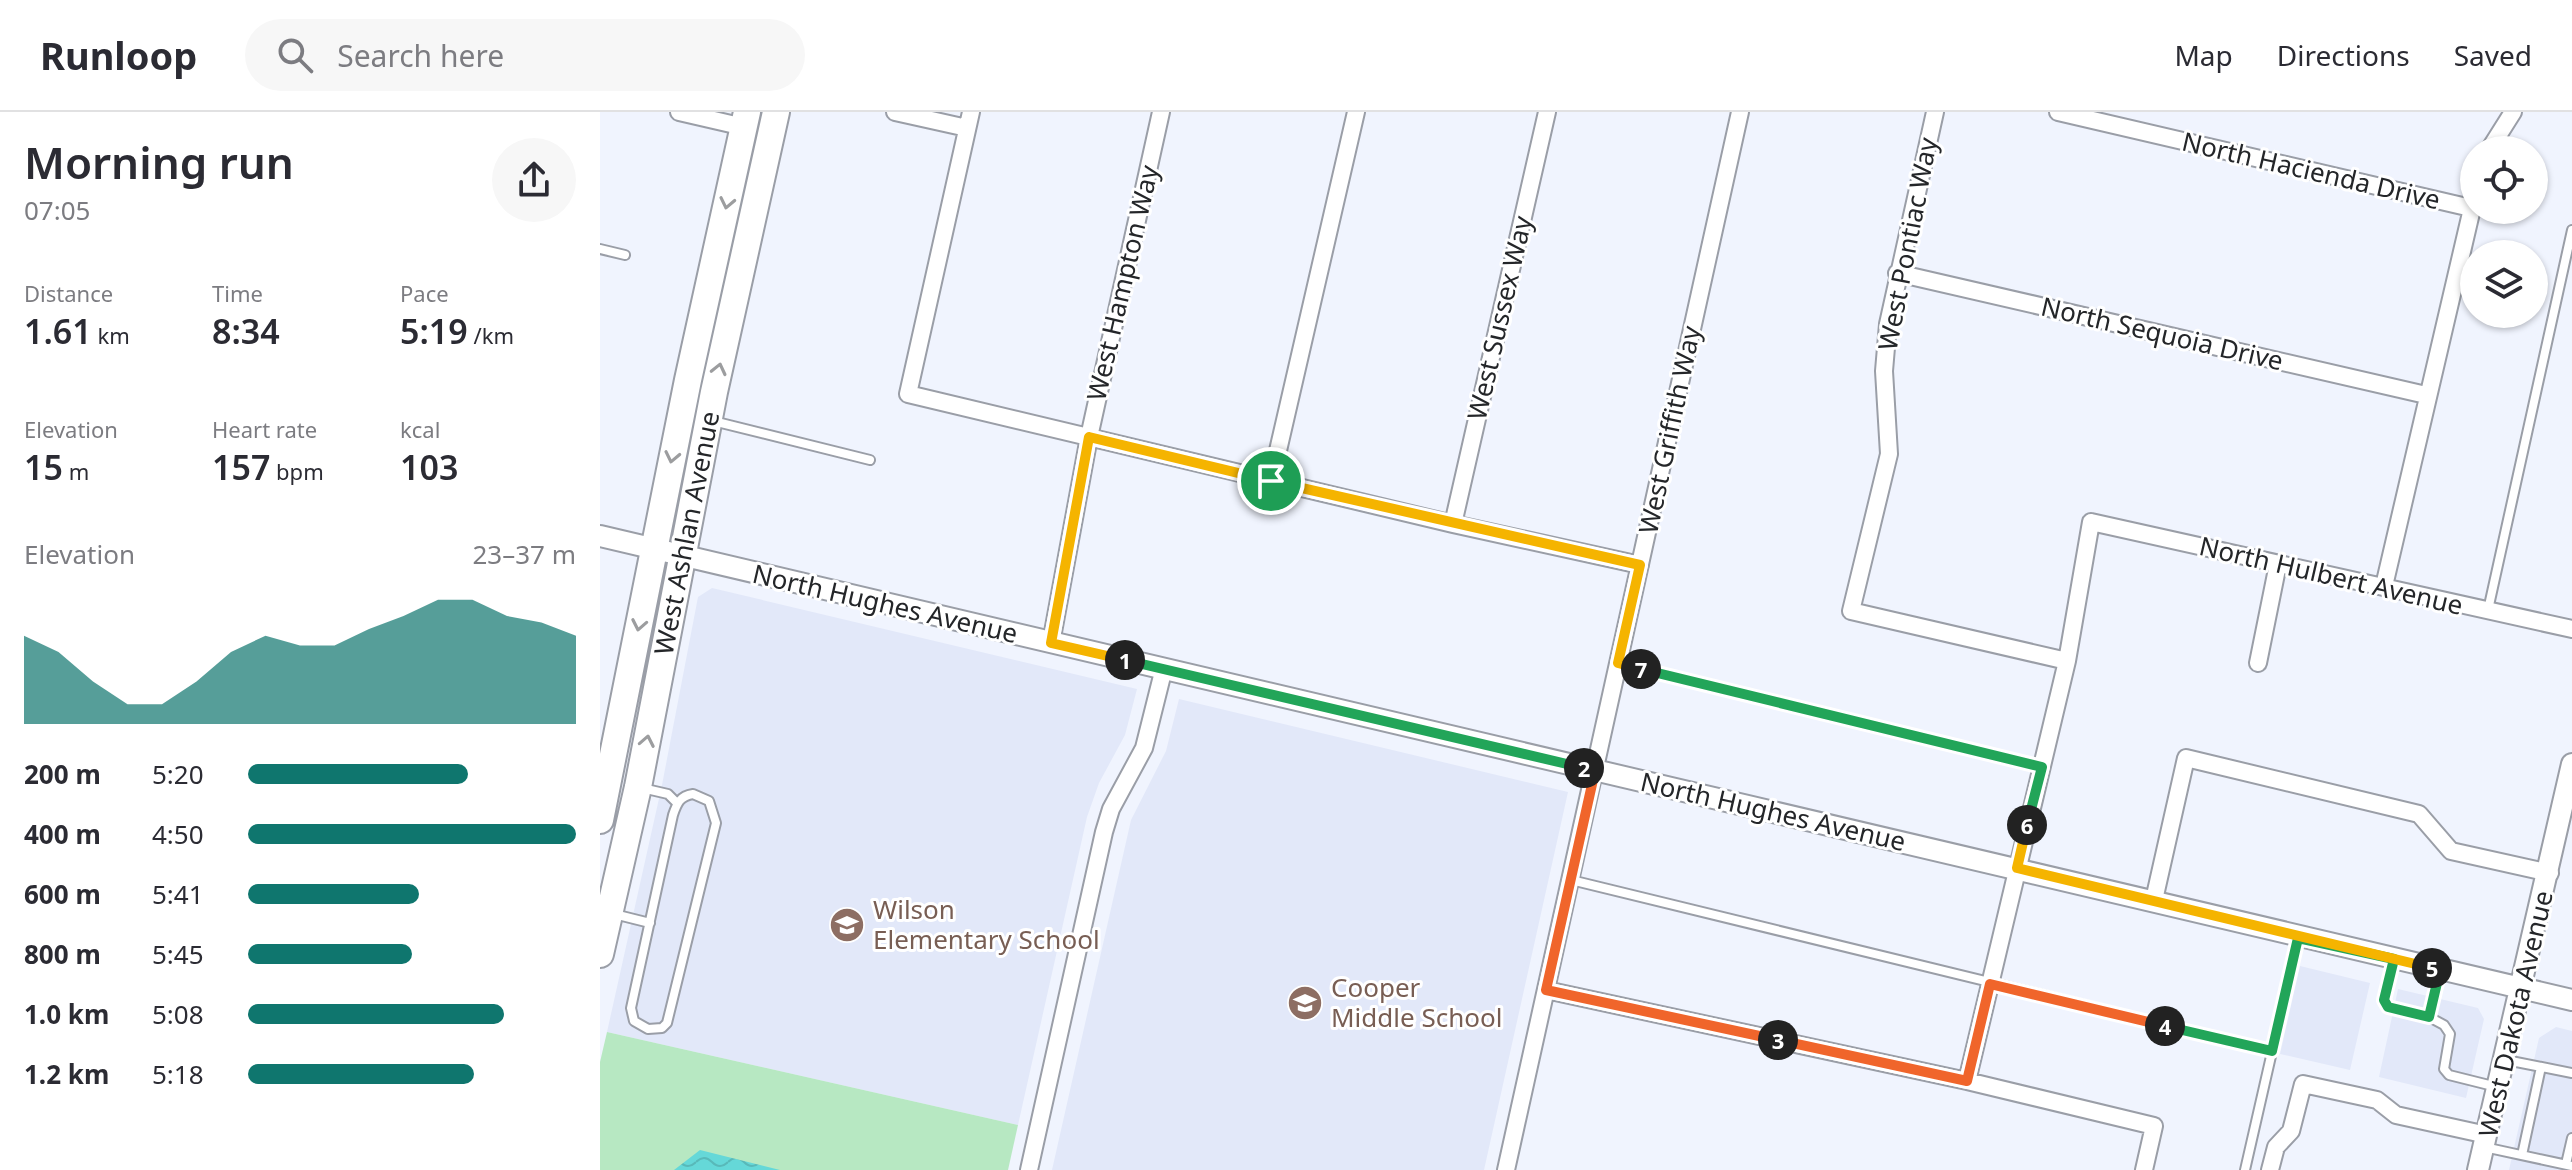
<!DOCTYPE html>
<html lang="en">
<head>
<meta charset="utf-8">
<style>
	:root { --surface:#fff; --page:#f7f7f7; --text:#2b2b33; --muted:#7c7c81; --line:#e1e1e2; --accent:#0f766e }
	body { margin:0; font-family:"Noto Sans",sans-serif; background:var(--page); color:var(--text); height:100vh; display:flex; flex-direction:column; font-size:30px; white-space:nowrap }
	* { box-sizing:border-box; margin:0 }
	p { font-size:26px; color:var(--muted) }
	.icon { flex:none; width:44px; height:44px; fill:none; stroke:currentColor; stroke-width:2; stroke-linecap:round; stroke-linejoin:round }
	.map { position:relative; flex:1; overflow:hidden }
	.drawer { display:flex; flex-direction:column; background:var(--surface); width:600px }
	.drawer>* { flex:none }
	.buttons { position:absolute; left:1860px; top:24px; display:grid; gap:16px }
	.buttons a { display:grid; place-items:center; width:88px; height:88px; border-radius:50%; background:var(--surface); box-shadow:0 2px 6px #0004; font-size:40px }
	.pin { position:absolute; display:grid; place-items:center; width:68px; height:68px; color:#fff; margin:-34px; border:4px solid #fff; border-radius:50%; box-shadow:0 2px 8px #0007 }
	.km { position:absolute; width:40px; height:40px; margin:-20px; border-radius:50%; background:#222; color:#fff; font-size:22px; line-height:40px; text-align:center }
	.round { display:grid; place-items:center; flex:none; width:84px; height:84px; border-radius:42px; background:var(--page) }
	.summary { display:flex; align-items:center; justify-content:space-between; height:136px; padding:0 24px }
	h1 { font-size:44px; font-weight:600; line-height:60px }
	.figures { display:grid; grid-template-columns:repeat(3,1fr); gap:12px; height:136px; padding:8px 24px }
	.figures div { display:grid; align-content:center }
	.figures b { font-size:34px; font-weight:600 }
	.figures small { font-size:22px; font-weight:400 }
	.figures p { font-size:22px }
	.chart { height:224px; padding:16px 24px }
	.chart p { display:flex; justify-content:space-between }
	.chart svg { width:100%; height:144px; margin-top:8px; fill:var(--accent); opacity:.7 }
	ul { padding:0 24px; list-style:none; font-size:26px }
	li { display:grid; grid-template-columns:128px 96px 1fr; align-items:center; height:60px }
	li i { height:20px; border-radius:10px; background:var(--accent) }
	header { display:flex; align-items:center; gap:48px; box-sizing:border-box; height:112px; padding:0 40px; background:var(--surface); border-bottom:2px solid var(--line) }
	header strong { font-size:38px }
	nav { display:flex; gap:44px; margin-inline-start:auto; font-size:28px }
	.search { width:560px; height:72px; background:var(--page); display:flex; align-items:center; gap:20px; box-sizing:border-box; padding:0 28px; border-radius:44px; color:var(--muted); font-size:30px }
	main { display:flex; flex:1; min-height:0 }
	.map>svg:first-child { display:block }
</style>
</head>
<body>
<header>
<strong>Runloop</strong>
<div class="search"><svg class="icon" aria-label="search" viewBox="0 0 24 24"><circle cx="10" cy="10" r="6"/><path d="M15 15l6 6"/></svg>Search here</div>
<nav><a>Map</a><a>Directions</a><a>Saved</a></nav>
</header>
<main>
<section class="drawer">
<div class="summary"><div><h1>Morning run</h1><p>07:05</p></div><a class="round"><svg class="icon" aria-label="share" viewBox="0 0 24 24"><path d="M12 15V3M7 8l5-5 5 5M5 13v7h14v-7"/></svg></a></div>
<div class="figures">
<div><p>Distance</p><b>1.61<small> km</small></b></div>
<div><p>Time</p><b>8:34</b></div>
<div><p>Pace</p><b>5:19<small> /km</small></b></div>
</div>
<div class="figures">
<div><p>Elevation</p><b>15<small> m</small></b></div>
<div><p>Heart rate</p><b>157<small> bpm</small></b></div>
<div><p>kcal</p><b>103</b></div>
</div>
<div class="chart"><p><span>Elevation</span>23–37 m</p>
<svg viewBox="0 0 160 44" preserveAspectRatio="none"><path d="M0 44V17L10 22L20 31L30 38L40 38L50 31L60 22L70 17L80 20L90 20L100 15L110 11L120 6L130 6L140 11L150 13L160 17V44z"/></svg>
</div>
<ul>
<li><b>200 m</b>5:20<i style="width:67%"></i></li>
<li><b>400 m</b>4:50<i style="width:100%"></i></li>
<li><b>600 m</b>5:41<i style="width:52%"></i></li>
<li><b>800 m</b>5:45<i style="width:50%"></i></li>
<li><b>1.0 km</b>5:08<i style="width:78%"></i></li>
<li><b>1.2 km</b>5:18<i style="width:69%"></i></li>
</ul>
</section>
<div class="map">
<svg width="1972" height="1058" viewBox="0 0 1972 1058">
	<defs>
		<pattern id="water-waves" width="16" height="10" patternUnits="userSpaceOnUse" patternTransform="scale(2)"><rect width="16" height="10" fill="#65d8d8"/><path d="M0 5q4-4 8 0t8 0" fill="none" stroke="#58b9b9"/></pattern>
	</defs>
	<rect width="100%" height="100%" fill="#f0f4fe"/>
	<!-- built -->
	<path fill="#e2e8f9" d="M112,476l425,101 -12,46 -26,48 -12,34 -69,308 -411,-93 55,-247 36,-188z
		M579,587l389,93 -84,378h-432l79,-350 35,-69z
		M1700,854l70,17 -20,87 -70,-16z
		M1798,877l80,19 6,11 -18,79 -87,-21z
		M1956,915l16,4v139h-63l30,-132z"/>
	<!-- green -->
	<path fill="#b7e8c2" d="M7,920l411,93 -10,45h-408v-108z"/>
	<!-- water -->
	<path fill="url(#water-waves)" d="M100,1038l80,20h-106z"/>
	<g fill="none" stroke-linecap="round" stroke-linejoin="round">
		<!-- service casing -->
		<g stroke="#9a9ea7" stroke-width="12">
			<path id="service" d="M0,137l25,6
				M113,309l157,39
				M1888,498l84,-380
				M1019,551l423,104
				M42,676l26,6 9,9
				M93,682l16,7 7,22 -49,200 -5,5 -14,1 -14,-8 -3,-13 42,-193c4,-12 7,-19 20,-21z
				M971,768l701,171
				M14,802l36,9
				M1794,848l-10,40 4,7 41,10
				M1840,858l-11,47 15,8 6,9 -6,35 5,6 48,12
				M1906,948l66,13
				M1884,1035l88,19
				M1922,1043l19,-88
				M1966,1052l6,-26
				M1645,1058l53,-232"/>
		</g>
		<!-- minor casing -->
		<g stroke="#9a9ea7" stroke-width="20">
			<path id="minor" d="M79,0l65,15
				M295,0l72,16
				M371,0l-63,282 545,130 187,41
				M1335,0l-47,212 -4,47 5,83 -38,157 216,50
				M1458,0l413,96
				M1889,38l24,-38
				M1297,161l529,122
				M671,369l85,-369
				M853,412l94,-412
				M1784,474l90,-386
				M451,531l38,-206 72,-325
				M1658,551l20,-99
				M1554,788l32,-142 233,56 32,37 99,22
				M946,878l421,91 187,45 -10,44
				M1367,969l100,-420 24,-139 481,107
				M429,1058l75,-338 7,-23 33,-61 20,-80
				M906,1058l234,-1058
				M1670,1058l6,-23 15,-16 12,-47 74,16 19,15 91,20"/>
		</g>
		<!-- tertiary casing -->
		<g stroke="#9a9ea7" stroke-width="24">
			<path id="tertiary" d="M0,424l1972,464
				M1878,1058l94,-406"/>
		</g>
		<!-- primary casing -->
		<g stroke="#9a9ea7" stroke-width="30">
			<path id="primary" d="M0,708l88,-440 59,-268
				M0,842l38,-167 76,-395 62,-280"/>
		</g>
		<!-- service -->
		<use href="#service" stroke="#fff" stroke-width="8"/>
		<!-- minor -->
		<use href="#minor" stroke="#fff" stroke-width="16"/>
		<!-- tertiary -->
		<use href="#tertiary" stroke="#fff" stroke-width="20"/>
		<!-- primary -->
		<use href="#primary" stroke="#fff" stroke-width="26"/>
	</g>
	<!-- one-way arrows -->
	<defs><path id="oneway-chevron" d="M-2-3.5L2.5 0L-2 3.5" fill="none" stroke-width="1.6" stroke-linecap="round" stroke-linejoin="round" transform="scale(2)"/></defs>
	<g stroke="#9c9d9f">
		<use href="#oneway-chevron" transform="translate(127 91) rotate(102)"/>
		<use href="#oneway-chevron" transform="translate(119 257) rotate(-77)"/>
		<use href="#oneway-chevron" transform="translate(72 345) rotate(102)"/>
		<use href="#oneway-chevron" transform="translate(39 513) rotate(101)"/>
		<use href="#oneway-chevron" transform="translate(47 629) rotate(-79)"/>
	</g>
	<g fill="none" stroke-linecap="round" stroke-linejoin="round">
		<!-- split-1 casing -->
		<g stroke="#fff" stroke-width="16">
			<path id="split-1" d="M525,548l-74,-17 38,-206 182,44"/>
		</g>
		<!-- split-2 casing -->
		<g stroke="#fff" stroke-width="16">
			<path id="split-2" d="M525,548l459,108"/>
		</g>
		<!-- split-3 casing -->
		<g stroke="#fff" stroke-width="16">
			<path id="split-3" d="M984,656l11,3 -49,219 232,50"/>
		</g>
		<!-- split-4 casing -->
		<g stroke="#fff" stroke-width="16">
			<path id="split-4" d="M1178,928l189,41 23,-97 175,42"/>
		</g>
		<!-- split-5 casing -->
		<g stroke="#fff" stroke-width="16">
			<path id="split-5" d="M1565,914l107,25 26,-113 96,21 -10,41 4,7 41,10 11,-47 -8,-2"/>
		</g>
		<!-- split-6 casing -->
		<g stroke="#fff" stroke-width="16">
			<path id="split-6" d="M1427,713l-10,43 415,100"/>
		</g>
		<!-- split-7 casing -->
		<g stroke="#fff" stroke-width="16">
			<path id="split-7" d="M1041,557l401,98 -15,58"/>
		</g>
		<!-- split-8 casing -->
		<g stroke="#fff" stroke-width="16">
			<path id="split-8" d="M671,369l369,84 -22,98 23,6"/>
		</g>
		<!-- split-1 -->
		<use href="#split-1" stroke="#f5b400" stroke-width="10"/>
		<!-- split-2 -->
		<use href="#split-2" stroke="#22a559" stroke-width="10"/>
		<!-- split-3 -->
		<use href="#split-3" stroke="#f0652b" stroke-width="10"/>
		<!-- split-4 -->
		<use href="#split-4" stroke="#f0652b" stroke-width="10"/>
		<!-- split-5 -->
		<use href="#split-5" stroke="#22a559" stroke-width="10"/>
		<!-- split-6 -->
		<use href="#split-6" stroke="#f5b400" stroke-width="10"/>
		<!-- split-7 -->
		<use href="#split-7" stroke="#22a559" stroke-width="10"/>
		<!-- split-8 -->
		<use href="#split-8" stroke="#f5b400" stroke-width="10"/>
	</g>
	<!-- icons -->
	<defs>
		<g id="school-disc" transform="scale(1.8)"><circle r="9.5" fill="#8d6e63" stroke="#fff"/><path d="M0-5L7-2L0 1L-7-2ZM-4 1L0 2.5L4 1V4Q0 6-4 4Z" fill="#fff"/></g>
	</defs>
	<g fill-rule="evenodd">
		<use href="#school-disc" x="247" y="813"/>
		<use href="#school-disc" x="705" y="891"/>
	</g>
	<g text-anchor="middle" stroke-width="6" stroke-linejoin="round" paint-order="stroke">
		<!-- street labels -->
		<g font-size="26" fill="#242629" stroke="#fff">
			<text transform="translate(1711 59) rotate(13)" y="9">North Hacienda Drive</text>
			<text transform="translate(1308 132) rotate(-79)" y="9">West Pontiac Way</text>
			<text transform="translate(523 171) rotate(-77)" y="9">West Hampton Way</text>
			<text transform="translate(900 206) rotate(-77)" y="9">West Sussex Way</text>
			<text transform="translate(1562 222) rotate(13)" y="9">North Sequoia Drive</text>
			<text transform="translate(1070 318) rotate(-78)" y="9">West Griffith Way</text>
			<text transform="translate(87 421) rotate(-79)" y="9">West Ashlan Avenue</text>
			<text transform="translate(1731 464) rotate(13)" y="9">North Hulbert Avenue</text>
			<text transform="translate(285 492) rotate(13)" y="9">North Hughes Avenue</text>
			<text transform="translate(1173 700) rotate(13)" y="9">North Hughes Avenue</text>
			<text transform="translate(1916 902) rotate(-77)" y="9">West Dakota Avenue</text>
		</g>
		<!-- education labels -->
		<g font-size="26" fill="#785e54" stroke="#fff" text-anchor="start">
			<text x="273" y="807">Wilson<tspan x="273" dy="30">Elementary School</tspan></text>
			<text x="731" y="885">Cooper<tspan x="731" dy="30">Middle School</tspan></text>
		</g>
	</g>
</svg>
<div class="buttons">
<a><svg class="icon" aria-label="locate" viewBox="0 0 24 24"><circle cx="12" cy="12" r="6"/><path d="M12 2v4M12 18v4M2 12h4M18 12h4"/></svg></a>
<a><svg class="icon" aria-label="layers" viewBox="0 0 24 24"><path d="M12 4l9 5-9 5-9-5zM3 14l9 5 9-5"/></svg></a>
</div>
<div class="pin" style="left:671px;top:369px;background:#1e9e55"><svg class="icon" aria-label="arrive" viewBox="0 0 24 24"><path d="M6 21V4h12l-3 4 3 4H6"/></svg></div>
<b class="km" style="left:525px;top:548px">1</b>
<b class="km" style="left:984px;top:656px">2</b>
<b class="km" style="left:1178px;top:928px">3</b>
<b class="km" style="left:1565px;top:914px">4</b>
<b class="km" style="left:1832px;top:856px">5</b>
<b class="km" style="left:1427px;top:713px">6</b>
<b class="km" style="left:1041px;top:557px">7</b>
</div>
</main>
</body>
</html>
